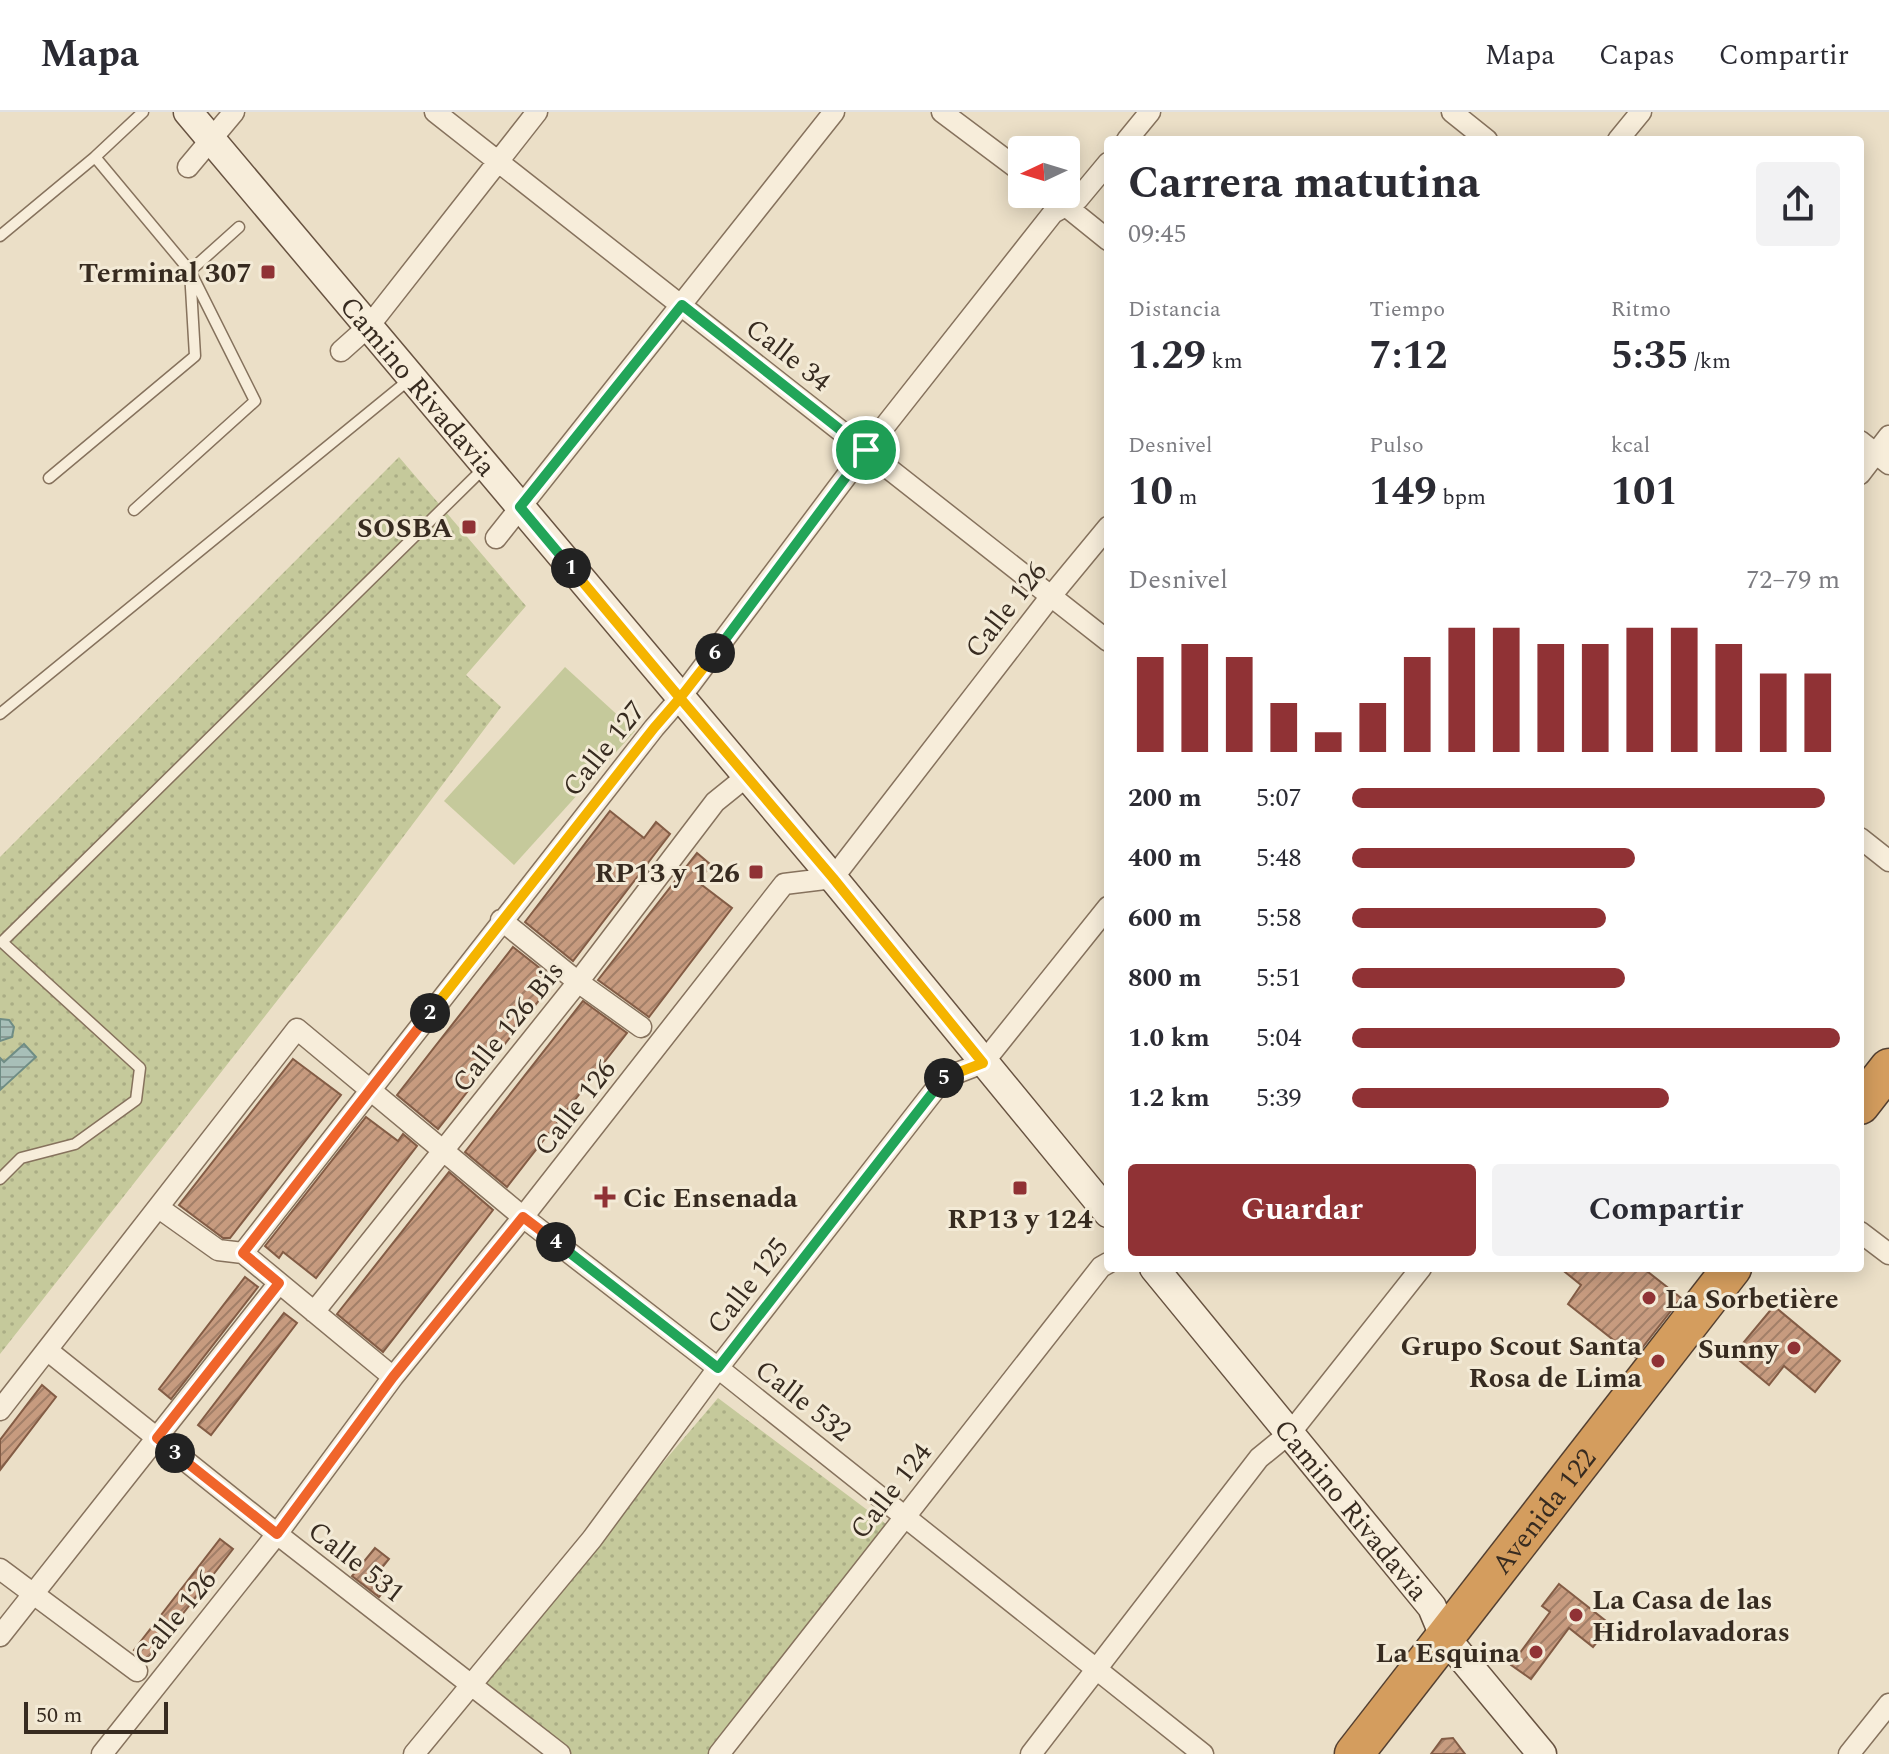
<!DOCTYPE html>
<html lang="es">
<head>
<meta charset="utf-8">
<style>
	:root { --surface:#fff; --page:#f2f2f3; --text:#2b2b33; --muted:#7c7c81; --line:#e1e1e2; --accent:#903235 }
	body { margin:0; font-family:Spectral,serif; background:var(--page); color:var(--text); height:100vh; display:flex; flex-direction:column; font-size:30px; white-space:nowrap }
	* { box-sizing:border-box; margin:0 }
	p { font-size:26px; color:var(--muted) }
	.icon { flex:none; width:44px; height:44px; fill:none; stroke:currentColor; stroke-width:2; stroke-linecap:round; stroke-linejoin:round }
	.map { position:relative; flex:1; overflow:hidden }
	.details { position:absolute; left:1104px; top:24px; width:760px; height:1136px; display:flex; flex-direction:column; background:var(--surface); border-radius:8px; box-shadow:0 4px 20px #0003 }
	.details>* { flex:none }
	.needle { width:52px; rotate:266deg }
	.controls { position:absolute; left:1008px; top:24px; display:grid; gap:16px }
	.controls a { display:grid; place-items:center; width:72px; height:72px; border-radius:8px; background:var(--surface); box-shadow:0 4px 20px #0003; font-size:40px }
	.scale { position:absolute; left:24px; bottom:20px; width:144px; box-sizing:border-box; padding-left:8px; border:4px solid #372b20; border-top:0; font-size:22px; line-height:28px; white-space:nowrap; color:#372b20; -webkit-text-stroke:6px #f3ead6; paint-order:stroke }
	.pin { position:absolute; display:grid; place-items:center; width:68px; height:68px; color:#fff; margin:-34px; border:4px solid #fff; border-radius:50%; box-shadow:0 2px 8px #0007 }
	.km { position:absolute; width:40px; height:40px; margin:-20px; border-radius:50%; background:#222; color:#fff; font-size:22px; line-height:40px; text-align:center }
	.round { display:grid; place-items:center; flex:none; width:84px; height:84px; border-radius:8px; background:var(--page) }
	.head { display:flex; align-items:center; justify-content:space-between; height:136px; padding:0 24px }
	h1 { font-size:44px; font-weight:700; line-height:60px }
	.stats { display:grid; grid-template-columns:repeat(3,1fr); gap:12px; height:136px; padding:8px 24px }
	.stats div { display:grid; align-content:center }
	.stats b { font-size:40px; font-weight:700 }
	.stats small { font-size:22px; font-weight:400 }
	.stats p { font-size:22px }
	.chart { height:224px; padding:16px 24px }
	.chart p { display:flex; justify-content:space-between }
	.chart svg { width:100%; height:144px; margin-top:8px; stroke:var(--accent); stroke-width:6 }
	.primary-button { display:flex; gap:16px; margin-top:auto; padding:16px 24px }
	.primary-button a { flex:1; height:92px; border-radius:8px; background:var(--accent); color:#fff; font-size:32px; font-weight:700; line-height:92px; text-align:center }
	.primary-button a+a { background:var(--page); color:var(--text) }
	ul { padding:0 24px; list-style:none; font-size:26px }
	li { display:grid; grid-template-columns:128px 96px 1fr; align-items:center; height:60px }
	li i { height:20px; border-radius:10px; background:var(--accent) }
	header { display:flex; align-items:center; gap:48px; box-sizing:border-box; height:112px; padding:0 40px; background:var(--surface); border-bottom:2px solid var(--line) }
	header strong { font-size:38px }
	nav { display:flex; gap:44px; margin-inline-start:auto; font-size:28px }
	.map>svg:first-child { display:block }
</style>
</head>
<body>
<header>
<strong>Mapa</strong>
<nav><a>Mapa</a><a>Capas</a><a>Compartir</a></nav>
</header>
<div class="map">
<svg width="1889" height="1642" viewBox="0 0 1889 1642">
	<defs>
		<pattern id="grass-dots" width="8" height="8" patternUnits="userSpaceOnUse" patternTransform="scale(2)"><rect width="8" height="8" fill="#c5c99b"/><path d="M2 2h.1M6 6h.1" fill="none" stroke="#aaad85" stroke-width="1.8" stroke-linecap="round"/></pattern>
		<pattern id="water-rules" width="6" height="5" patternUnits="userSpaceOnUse" patternTransform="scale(2)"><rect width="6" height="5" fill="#a8bfb8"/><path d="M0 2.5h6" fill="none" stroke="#8a9b95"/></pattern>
		<pattern id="building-hatch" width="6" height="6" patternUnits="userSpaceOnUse" patternTransform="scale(2)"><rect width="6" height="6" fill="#c79b7f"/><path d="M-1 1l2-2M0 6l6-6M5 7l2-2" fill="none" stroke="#a27f68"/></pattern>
	</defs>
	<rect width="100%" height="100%" fill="#ebdfc7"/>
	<!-- grass -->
	<path fill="url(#grass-dots)" d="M399,345l127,149 -60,69 35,32 -159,211 -342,436v-497z
		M718,1286l172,129 -178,227h-145l-93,-69z"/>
	<!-- pitch -->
	<path fill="#c5c99b" d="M565,555l70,64 -121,134 -70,-64z"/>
	<!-- water -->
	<path fill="url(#water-rules)" stroke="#6f8d85" stroke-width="2" d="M0,907l9,1 5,7 -2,10 -12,4z
		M24,932l12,13 -36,33v-32l4,4z"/>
	<!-- building -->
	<path fill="url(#building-hatch)" stroke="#835c45" stroke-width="2" d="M610,699l34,27 12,-16 14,12 -97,127 -48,-39z
		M697,741l14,12 -13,17 34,26 -83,109 -51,-37z
		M513,835l42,33 -117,149 -41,-34z
		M583,889l44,32 -120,154 -42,-35z
		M293,947l48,36 -111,143h-7l-44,-33z
		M366,1005l32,24 5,-7 14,12 -101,132 -33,-26 -4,6 -14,-12z
		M449,1060l44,38 -110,142 -46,-38z
		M1560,1156h83l38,30 -46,59 -67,-53 13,-19z
		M245,1165l13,10 -87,112 -12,-10z
		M1774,1194l66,55 -25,31 -31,-26 -15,19 -36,-30z
		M284,1201l13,10 -86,112 -13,-10z
		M42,1273l14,12 -56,73v-30z
		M220,1427l13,10 -86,111 -13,-10z
		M375,1436l14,11 -9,11 13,10 -14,17 -27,-21z
		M1559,1472l52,41 -18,22 -24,-19 -38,51 -20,-14 39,-53 -8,-6z
		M1453,1626l12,16h-34l11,-15z"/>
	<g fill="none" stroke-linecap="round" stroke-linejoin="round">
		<!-- lane casing -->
		<g stroke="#86725d" stroke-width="13">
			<path id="lane" d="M143,0l-48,45 95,114 49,-44
				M0,124l95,-79
				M49,366l146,-122 -5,-85 65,130 -121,109
				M0,602l410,-335
				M0,1067l21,-21 54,-14 61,-44 4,-32 -138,-126 483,-475"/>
		</g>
		<!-- street casing -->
		<g stroke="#86725d" stroke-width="23">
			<path id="street" d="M435,0l673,529
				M942,0l80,60
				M1452,0l35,28
				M1127,28l23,-28
				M1618,28l23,-28
				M188,55l46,-55
				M1051,82l57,46
				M341,239l28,-25 168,-214
				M1860,329l29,23
				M1860,362l29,-38
				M496,426l338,-426
				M1860,726l29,23
				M501,808l77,62 63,45
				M159,1096l59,42 25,3 150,124
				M1860,1120l29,22
				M243,1141l411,-525 26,-30 186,-248 187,-237 25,-14 30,-36
				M314,1200l264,-330 137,-180 31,-25
				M47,1238l230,184 283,220
				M0,1298l297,-381 226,188 195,151 485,386
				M0,1457l137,102
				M0,1524l279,-353
				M102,1642l175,-220 116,-157 130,-160 261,-333 49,-6 218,-282 57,-69
				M414,1642l178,-215 126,-171 226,-290 39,-15 125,-156
				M719,1642l382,-487 7,-4
				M1031,1642l228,-296 32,-26 130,-164
				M1849,1642l40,-50"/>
		</g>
		<!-- secondary casing -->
		<g stroke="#685341" stroke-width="31">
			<g id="secondary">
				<path id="s1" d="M188,0l645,766 275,335"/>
				<path id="s2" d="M1154,1156l278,339 12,29 98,118"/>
			</g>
		</g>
		<!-- highway casing -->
		<g stroke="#544031" stroke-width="41">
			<g id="highway">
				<path d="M1860,993l29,-37"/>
				<path id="s3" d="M1354,1642l378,-486"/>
			</g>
		</g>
		<!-- lane -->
		<use href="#lane" stroke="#f7edda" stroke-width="10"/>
		<!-- street -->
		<use href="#street" stroke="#f7edda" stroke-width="20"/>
		<!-- secondary -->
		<use href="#secondary" stroke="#f7edda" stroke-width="28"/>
		<!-- highway -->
		<use href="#highway" stroke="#d49d5e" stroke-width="38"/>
	</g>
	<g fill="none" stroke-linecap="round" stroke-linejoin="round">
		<!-- split-1 casing -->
		<g stroke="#fff" stroke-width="16">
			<path id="split-1" d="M571,456l-51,-61 162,-202 184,145"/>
		</g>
		<!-- split-2 casing -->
		<g stroke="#fff" stroke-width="16">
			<path id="split-2" d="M430,901l224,-285 26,-30 -109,-130"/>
		</g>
		<!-- split-3 casing -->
		<g stroke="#fff" stroke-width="16">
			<path id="split-3" d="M175,1341l-18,-15 122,-155 -36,-30 187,-240"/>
		</g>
		<!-- split-4 casing -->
		<g stroke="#fff" stroke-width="16">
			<path id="split-4" d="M175,1341l102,81 116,-157 130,-160 33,25"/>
		</g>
		<!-- split-5 casing -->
		<g stroke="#fff" stroke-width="16">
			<path id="split-5" d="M556,1130l162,126 226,-290"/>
		</g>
		<!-- split-6 casing -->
		<g stroke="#fff" stroke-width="16">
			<path id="split-6" d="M715,541l-35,45 153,180 150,185 -39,15"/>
		</g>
		<!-- split-7 casing -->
		<g stroke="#fff" stroke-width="16">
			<path id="split-7" d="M715,541l151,-203"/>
		</g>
		<!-- split-1 -->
		<use href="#split-1" stroke="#22a559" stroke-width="10"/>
		<!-- split-2 -->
		<use href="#split-2" stroke="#f5b400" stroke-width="10"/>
		<!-- split-3 -->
		<use href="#split-3" stroke="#f0652b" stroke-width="10"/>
		<!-- split-4 -->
		<use href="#split-4" stroke="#f0652b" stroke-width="10"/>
		<!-- split-5 -->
		<use href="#split-5" stroke="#22a559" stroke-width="10"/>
		<!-- split-6 -->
		<use href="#split-6" stroke="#f5b400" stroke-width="10"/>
		<!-- split-7 -->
		<use href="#split-7" stroke="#22a559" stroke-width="10"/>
	</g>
	<!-- markers -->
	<g fill="#903235" stroke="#f3ead6" stroke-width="3">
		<rect x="260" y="152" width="16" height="16" rx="4"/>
		<rect x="461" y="407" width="16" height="16" rx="4"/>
		<rect x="748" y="752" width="16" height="16" rx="4"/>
		<rect x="1012" y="1068" width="16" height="16" rx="4"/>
		<path d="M601 1073h8v8h8v8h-8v8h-8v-8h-8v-8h8z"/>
		<circle cx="1649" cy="1186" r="8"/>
		<circle cx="1794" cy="1236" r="8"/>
		<circle cx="1658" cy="1249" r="8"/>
		<circle cx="1576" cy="1503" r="8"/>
		<circle cx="1536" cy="1540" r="8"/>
	</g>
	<g text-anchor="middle" stroke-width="6" stroke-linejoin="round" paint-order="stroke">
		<!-- poi labels -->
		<g font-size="28" font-weight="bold" fill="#372b20" stroke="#f3ead6" text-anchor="end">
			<text x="252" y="170">Terminal 307</text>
			<text x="453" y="425">SOSBA</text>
			<text x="740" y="770">RP13 y 126</text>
			<text x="623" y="1095" text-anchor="start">Cic Ensenada</text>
			<text x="1020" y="1116" text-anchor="middle">RP13 y 124</text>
			<text x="1665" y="1196" text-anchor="start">La Sorbetière</text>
			<text x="1642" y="1243">Grupo Scout Santa<tspan x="1642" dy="32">Rosa de Lima</tspan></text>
			<text x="1778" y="1246">Sunny</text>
			<text x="1592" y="1497" text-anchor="start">La Casa de las<tspan x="1592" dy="32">Hidrolavadoras</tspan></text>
			<text x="1520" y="1550">La Esquina</text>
		</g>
		<!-- street labels -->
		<g font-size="28" fill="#372b20" stroke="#f3ead6">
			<text transform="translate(789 242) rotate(38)" y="10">Calle 34</text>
			<text dy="10" stroke="none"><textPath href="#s1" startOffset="358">Camino Rivadavia</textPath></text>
			<text transform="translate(1005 497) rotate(-52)" y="10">Calle 126</text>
			<text transform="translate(603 636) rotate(-51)" y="10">Calle 127</text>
			<text transform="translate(507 914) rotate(-51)" y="10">Calle 126 Bis</text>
			<text transform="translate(574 995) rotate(-52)" y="10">Calle 126</text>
			<text transform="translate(747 1173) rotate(-52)" y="10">Calle 125</text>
			<text transform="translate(804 1288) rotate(38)" y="10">Calle 532</text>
			<text transform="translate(890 1378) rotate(-52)" y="10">Calle 124</text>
			<text dy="10" stroke="none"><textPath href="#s2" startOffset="312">Camino Rivadavia</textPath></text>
			<text dy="10" stroke="none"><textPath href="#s3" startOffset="308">Avenida 122</textPath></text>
			<text transform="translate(357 1449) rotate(38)" y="10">Calle 531</text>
			<text transform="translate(174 1505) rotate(-51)" y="10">Calle 126</text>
		</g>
	</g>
</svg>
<div class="controls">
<a><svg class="needle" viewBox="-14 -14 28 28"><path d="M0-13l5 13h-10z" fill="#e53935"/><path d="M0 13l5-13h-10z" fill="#7c7c81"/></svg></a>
</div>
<div class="scale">50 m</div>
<div class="pin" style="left:866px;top:338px;background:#1e9e55"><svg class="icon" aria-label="arrive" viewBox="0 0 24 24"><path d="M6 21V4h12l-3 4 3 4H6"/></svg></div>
<b class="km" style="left:571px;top:456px">1</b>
<b class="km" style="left:430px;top:901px">2</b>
<b class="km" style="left:175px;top:1341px">3</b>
<b class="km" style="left:556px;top:1130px">4</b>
<b class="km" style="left:944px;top:966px">5</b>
<b class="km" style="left:715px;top:541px">6</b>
<section class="details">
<div class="head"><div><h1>Carrera matutina</h1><p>09:45</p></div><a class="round"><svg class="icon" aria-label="share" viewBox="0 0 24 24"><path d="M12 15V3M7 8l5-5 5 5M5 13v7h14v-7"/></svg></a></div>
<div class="stats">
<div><p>Distancia</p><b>1.29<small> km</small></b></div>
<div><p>Tiempo</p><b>7:12</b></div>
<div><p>Ritmo</p><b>5:35<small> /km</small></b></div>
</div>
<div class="stats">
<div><p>Desnivel</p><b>10<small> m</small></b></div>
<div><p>Pulso</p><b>149<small> bpm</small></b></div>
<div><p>kcal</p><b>101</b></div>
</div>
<div class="chart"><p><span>Desnivel</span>72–79 m</p>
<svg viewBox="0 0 160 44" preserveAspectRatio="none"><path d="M5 44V15M15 44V11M25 44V15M35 44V29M45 44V38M55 44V29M65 44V15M75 44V6M85 44V6M95 44V11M105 44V11M115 44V6M125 44V6M135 44V11M145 44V20M155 44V20"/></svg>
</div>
<ul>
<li><b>200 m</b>5:07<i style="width:97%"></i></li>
<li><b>400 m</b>5:48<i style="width:58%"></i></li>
<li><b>600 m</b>5:58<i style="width:52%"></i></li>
<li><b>800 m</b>5:51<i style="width:56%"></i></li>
<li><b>1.0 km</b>5:04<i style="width:100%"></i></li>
<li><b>1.2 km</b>5:39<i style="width:65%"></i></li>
</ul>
<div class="primary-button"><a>Guardar</a><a>Compartir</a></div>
</section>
</div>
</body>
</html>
